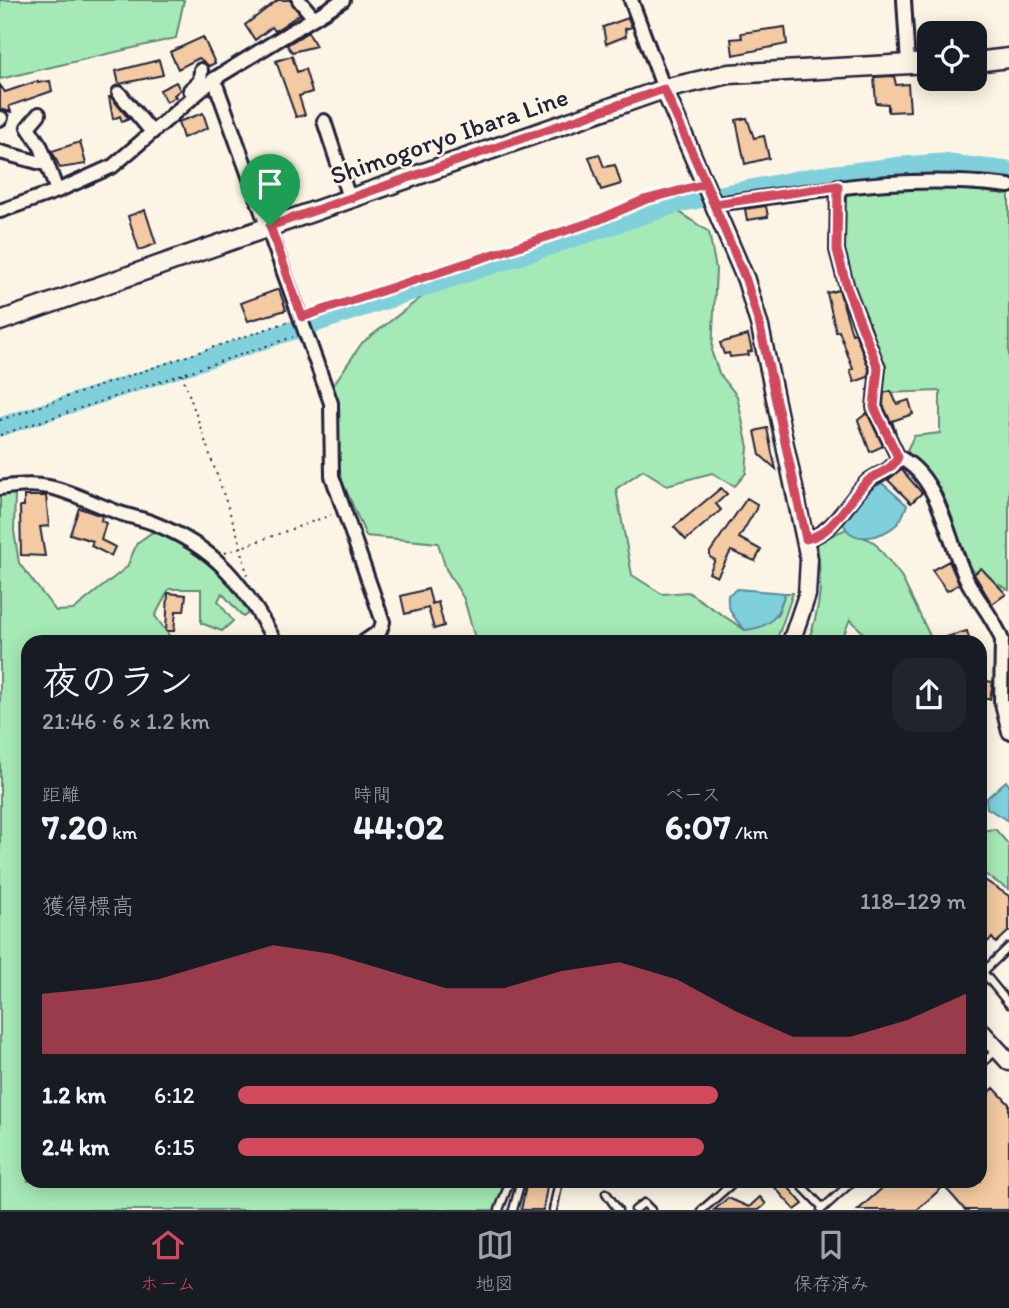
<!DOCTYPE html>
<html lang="ja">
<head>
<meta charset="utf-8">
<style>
	:root { --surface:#171b24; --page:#20242c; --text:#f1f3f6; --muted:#9ea1a6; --line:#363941; --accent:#d1495b }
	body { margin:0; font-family:Itim,"Klee One",sans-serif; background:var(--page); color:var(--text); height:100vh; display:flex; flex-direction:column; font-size:26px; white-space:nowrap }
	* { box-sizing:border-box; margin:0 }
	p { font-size:23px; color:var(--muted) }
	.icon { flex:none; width:38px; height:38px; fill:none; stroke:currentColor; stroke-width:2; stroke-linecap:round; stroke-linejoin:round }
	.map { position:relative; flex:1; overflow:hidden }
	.side { position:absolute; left:21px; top:635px; width:966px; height:553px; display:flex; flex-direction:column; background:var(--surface); border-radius:21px; box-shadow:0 4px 18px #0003 }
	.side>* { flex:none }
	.fabs { position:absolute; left:917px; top:21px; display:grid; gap:14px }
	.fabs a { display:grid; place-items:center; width:70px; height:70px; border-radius:14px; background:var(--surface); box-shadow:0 4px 18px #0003; font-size:35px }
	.pin { position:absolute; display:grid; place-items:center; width:60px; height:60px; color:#fff; margin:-72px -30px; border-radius:50% 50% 50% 0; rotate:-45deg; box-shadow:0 0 7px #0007 }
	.pin .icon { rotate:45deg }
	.round { display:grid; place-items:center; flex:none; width:74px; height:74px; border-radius:21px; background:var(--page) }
	.head { display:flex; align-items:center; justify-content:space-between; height:119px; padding:0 21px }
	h1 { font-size:38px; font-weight:800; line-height:52px }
	.metrics { display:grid; grid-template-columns:repeat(3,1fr); gap:10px; height:119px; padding:7px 21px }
	.metrics div { display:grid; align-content:center }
	.metrics b { font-size:35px; font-weight:800 }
	.metrics small { font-size:19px; font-weight:400 }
	.metrics p { font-size:19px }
	.chart { height:196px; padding:14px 21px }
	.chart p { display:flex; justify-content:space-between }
	.chart svg { width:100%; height:126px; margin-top:7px; fill:var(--accent); opacity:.7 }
	ul { padding:0 21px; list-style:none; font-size:23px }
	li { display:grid; grid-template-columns:112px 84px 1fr; align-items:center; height:52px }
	li i { height:18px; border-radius:9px; background:var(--accent) }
	.tabs { display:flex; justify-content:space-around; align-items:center; height:98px; border-top:2px solid var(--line); background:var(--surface); font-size:19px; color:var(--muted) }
	.tabs a { display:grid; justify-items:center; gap:4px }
	.tabs .current { color:var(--accent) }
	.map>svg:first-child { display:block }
</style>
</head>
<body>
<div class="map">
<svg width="1009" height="1210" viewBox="0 0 1009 1210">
	<rect width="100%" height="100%" fill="#fcf5e5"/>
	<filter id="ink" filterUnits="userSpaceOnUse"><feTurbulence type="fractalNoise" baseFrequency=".0143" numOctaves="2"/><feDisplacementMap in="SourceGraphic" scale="14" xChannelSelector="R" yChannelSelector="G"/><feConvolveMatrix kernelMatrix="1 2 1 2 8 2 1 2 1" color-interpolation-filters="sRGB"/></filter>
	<g filter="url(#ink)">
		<!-- green -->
		<path fill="#a5eab6" stroke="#648678" stroke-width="2" d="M0,0h184l-8,38 -176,41z
			M905,184l104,10v396l-41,-22 -35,-78 -26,-40 7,-14 26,-3v-42l-56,2 -5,-7c-16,-57 -52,-138 -31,-196z
			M665,210l14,2 30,20 7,37 -4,84 7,20 18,23 11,51 -2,26 -11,13 -23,-13 -45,12 -24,-15 -27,19 16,86 30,19 26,-2 57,38 32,-14 8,-23h8l-17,49h-300l-12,-43 -18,-30 -8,-26 -72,-7 -33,-76 1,-76 28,-41 65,-50 104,-40z
			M15,493l-1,38 5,32 37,48 17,-1 54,-43 10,-24 20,-14c44,19 70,41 94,83l-8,5 -21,-24 -4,8 15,20 -11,10 -21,-8v-34h-32l-14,27 19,26h-146v539h480l-7,23 -6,6h-495v-716z
			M846,529l28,13 27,34 32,66h-61l-22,-23 -9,23h-33c14,-40 14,-57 9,-100z
			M995,829l14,16v45l-29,-19v-40z"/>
		<!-- water -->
		<path fill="#80d0db" stroke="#5a8a9b" stroke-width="2" d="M882,483l25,22c-3,7 -5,15 -11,20 -13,12 -44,21 -53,-2 12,-15 22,-33 39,-40z
			M737,589l48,4c-9,25 -12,34 -40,37 -9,-10 -19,-20 -17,-35z
			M1006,781l3,4 -1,36 -21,-13 -1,-9z"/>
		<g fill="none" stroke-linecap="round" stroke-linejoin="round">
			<!-- river -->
			<path stroke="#80d0db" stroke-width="19" d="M0,427l679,-224 133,-26 90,-11 40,-3 67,8"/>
		</g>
		<!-- building -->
		<path fill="#f3caa2" stroke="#22223b" stroke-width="2" d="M278,0h12l10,14 -25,17 -3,-4 -17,13 -10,-15z
			M628,18l4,9 -7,2 1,7 -20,8 -3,-17z
			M785,27l2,17 -54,11 -2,-16 11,-1 -1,-5z
			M308,32l8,14 -24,6 -5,-7z
			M203,37l12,26 -6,3 -10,-8 -21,11 -8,-17z
			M292,56l5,16 8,-3 7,23 -13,4 6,19 -9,2 -20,-56z
			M159,60l4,15 -44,9 -3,-13z
			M894,76l2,9 12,-1 2,27 -22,1v-8l-12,-1 -2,-26z
			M38,81v2l12,-2 2,10 -43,15 2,6 -11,-3v-24l5,7z
			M176,82l4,8 -6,5 2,2 -10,5 -6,-12z
			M109,97h2l18,22 -7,3 -2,-6 -7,3z
			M203,113l5,15 -25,10 -5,-16z
			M747,118l7,20 10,-2 5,22 -24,6 -9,-44z
			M80,142l6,22 -26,4 -8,-17z
			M599,154l5,13 11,-2 6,19 -20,6 -12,-33z
			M766,206l2,11 -21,3 -2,-11z
			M145,210l11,34 -17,6 -11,-34z
			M279,289l7,21 -38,11 -7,-18z
			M839,290l13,44 3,-1 14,36 -1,8 -14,5 -4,-12 3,-1 -14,-38 -3,1 -9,-39z
			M748,335l4,16 -4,1 1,3 -19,2 -1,-4 -5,1 -4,-11z
			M891,391l6,13 12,-4 4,14 -21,7 4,12 -13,-28 1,-12z
			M867,413l16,33 -13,6 -12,-32z
			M767,428l5,25 4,16 -16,-14 -5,-24z
			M901,469l21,24 -11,10 -23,-23z
			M721,488l6,6 -11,10 5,6 -35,30 -12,-13z
			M24,496h22l3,30 -9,1 5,29 -24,-1 -1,-49h4z
			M747,498l10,6 -1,5 -17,29 22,12 -6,11 -24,-10 -14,26 -8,-4 6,-13 -5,-3v-5z
			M79,508l23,8 -1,5 5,2 -5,17 14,7 -4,9 -20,-10 2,-5 -23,-7z
			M949,561l10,23 -12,7 -15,-21z
			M981,568l25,26 -14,10 -18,-30z
			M428,589l4,15 6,-2 6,24 -10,3 -6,-21 -23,6 -4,-18z
			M168,593l18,2 -2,16h-8l-2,20h-8z
			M967,631l3,11h-33l-1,-2z
			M980,680l13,2 -3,17h-10z
			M980,877l29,19v35l-13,12 -4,-5 -12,10z
			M994,1088l15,16v106h-44l-21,-24 -27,24h-59l32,-29h90v-80z
			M527,1181h21l-5,29h-22z
			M769,1181h14l20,23 -8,6z
			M760,1197l6,7 -7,6h-45l14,-12 21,9z"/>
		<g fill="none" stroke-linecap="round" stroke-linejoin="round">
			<!-- service casing -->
			<g stroke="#22223b" stroke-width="11">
				<path id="service" d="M1009,947l-26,25 26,32
					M980,1065l16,-14
					M797,1181l26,27
					M606,1193l12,17
					M499,1210l11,-29
					M513,1210l8,-29
					M553,1210l6,-29
					M635,1210l9,-7 7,7
					M702,1210l33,-29
					M821,1210l32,-29"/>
			</g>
			<!-- minor casing -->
			<g stroke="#22223b" stroke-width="18">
				<path id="minor" d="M299,0l15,18
					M631,0l33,89
					M904,0l4,64
					M214,79l117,324 1,73 51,146 -3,9 -16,11
					M190,90l10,-9 1,-11
					M119,93l32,38
					M39,114l-11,13 13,20 16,44
					M0,119l1,-1
					M324,121l25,77
					M0,152l45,12
					M715,204c104,-13 188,-31 294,-18
					M0,211l57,-20 56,-25 101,-87 129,-79
					M898,457c44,19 50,90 71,127 11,19 25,34 33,56l-1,60 8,32
					M0,488c52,-9 66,5 112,22 13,6 28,8 41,13 64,25 91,61 122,119
					M806,539c29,-6 42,-39 62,-58 11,-9 23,-8 30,-24l-24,-50 4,-39 -31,-80 -10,-38 1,-64"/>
			</g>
			<!-- tertiary casing -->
			<g stroke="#22223b" stroke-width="21">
				<path id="tertiary" d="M664,89l82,191 14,47 49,232 -2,36 -16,47
					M980,1030l29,32"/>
			</g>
			<!-- secondary casing -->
			<g stroke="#22223b" stroke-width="23">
				<path id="secondary" d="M975,62l34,-4
					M0,321l664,-232 65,-15 200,-11"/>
			</g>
			<!-- path -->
			<path stroke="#22223b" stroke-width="2" stroke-dasharray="2 5" stroke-linecap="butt" d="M312,313l286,-93 46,-20 48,-11
				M182,374l58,168 7,33
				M0,420l290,-99
				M0,435l293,-98
				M225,553l106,-38"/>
			<!-- service -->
			<use href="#service" stroke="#fcf5e5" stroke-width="6"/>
			<!-- minor -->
			<use href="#minor" stroke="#fcf5e5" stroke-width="12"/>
			<!-- tertiary -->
			<use href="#tertiary" stroke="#fcf5e5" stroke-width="16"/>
			<!-- secondary -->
			<use href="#secondary" stroke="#fcf5e5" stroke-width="18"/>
		</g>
	</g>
	<g fill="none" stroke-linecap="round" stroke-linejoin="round" filter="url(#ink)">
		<!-- route casing -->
		<g stroke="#fff" stroke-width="14">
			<path id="route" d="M270,226l394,-137 51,115 123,-18 -1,64 10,38 31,80 -4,39 24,50c-7,15 -18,14 -29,23 -22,18 -32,53 -63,59l-46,-212 -14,-47 -41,-96 -61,16 -46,20 -296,97 -32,-91"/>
		</g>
		<!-- route -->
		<use href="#route" stroke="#d1495b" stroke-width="9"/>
	</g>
	<g text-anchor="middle" stroke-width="5" stroke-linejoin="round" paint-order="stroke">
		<!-- street labels -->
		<g font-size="26" fill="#22223b" stroke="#fcf5e5">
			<text transform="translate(449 136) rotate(-19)" y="9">Shimogoryo Ibara Line</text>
		</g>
	</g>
</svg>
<div class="fabs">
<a><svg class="icon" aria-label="locate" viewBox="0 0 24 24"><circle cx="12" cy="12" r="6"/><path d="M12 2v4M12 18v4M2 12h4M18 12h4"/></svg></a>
</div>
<div class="pin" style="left:270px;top:226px;background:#1e9e55"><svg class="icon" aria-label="arrive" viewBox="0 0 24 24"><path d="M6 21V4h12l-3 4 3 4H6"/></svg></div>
<section class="side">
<div class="head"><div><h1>夜のラン</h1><p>21:46 · 6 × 1.2 km</p></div><a class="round"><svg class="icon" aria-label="share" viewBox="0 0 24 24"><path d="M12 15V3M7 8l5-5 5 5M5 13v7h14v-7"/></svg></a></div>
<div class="metrics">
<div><p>距離</p><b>7.20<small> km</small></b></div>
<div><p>時間</p><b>44:02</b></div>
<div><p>ペース</p><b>6:07<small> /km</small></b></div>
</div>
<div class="chart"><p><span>獲得標高</span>118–129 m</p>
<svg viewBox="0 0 160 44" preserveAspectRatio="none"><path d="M0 44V23L10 21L20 18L30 12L40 6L50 9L60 15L70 21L80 21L90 15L100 12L110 18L120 29L130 38L140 38L150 32L160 23V44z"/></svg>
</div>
<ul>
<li><b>1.2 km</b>6:12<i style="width:66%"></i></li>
<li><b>2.4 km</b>6:15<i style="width:64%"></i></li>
</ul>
</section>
</div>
<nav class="tabs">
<a class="current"><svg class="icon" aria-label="home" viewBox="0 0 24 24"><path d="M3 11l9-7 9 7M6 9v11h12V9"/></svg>ホーム</a>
<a><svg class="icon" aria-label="map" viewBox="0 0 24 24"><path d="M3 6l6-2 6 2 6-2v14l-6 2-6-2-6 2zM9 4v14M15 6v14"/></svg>地図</a>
<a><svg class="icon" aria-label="saved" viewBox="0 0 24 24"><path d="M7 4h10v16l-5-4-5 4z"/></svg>保存済み</a>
</nav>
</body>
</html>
